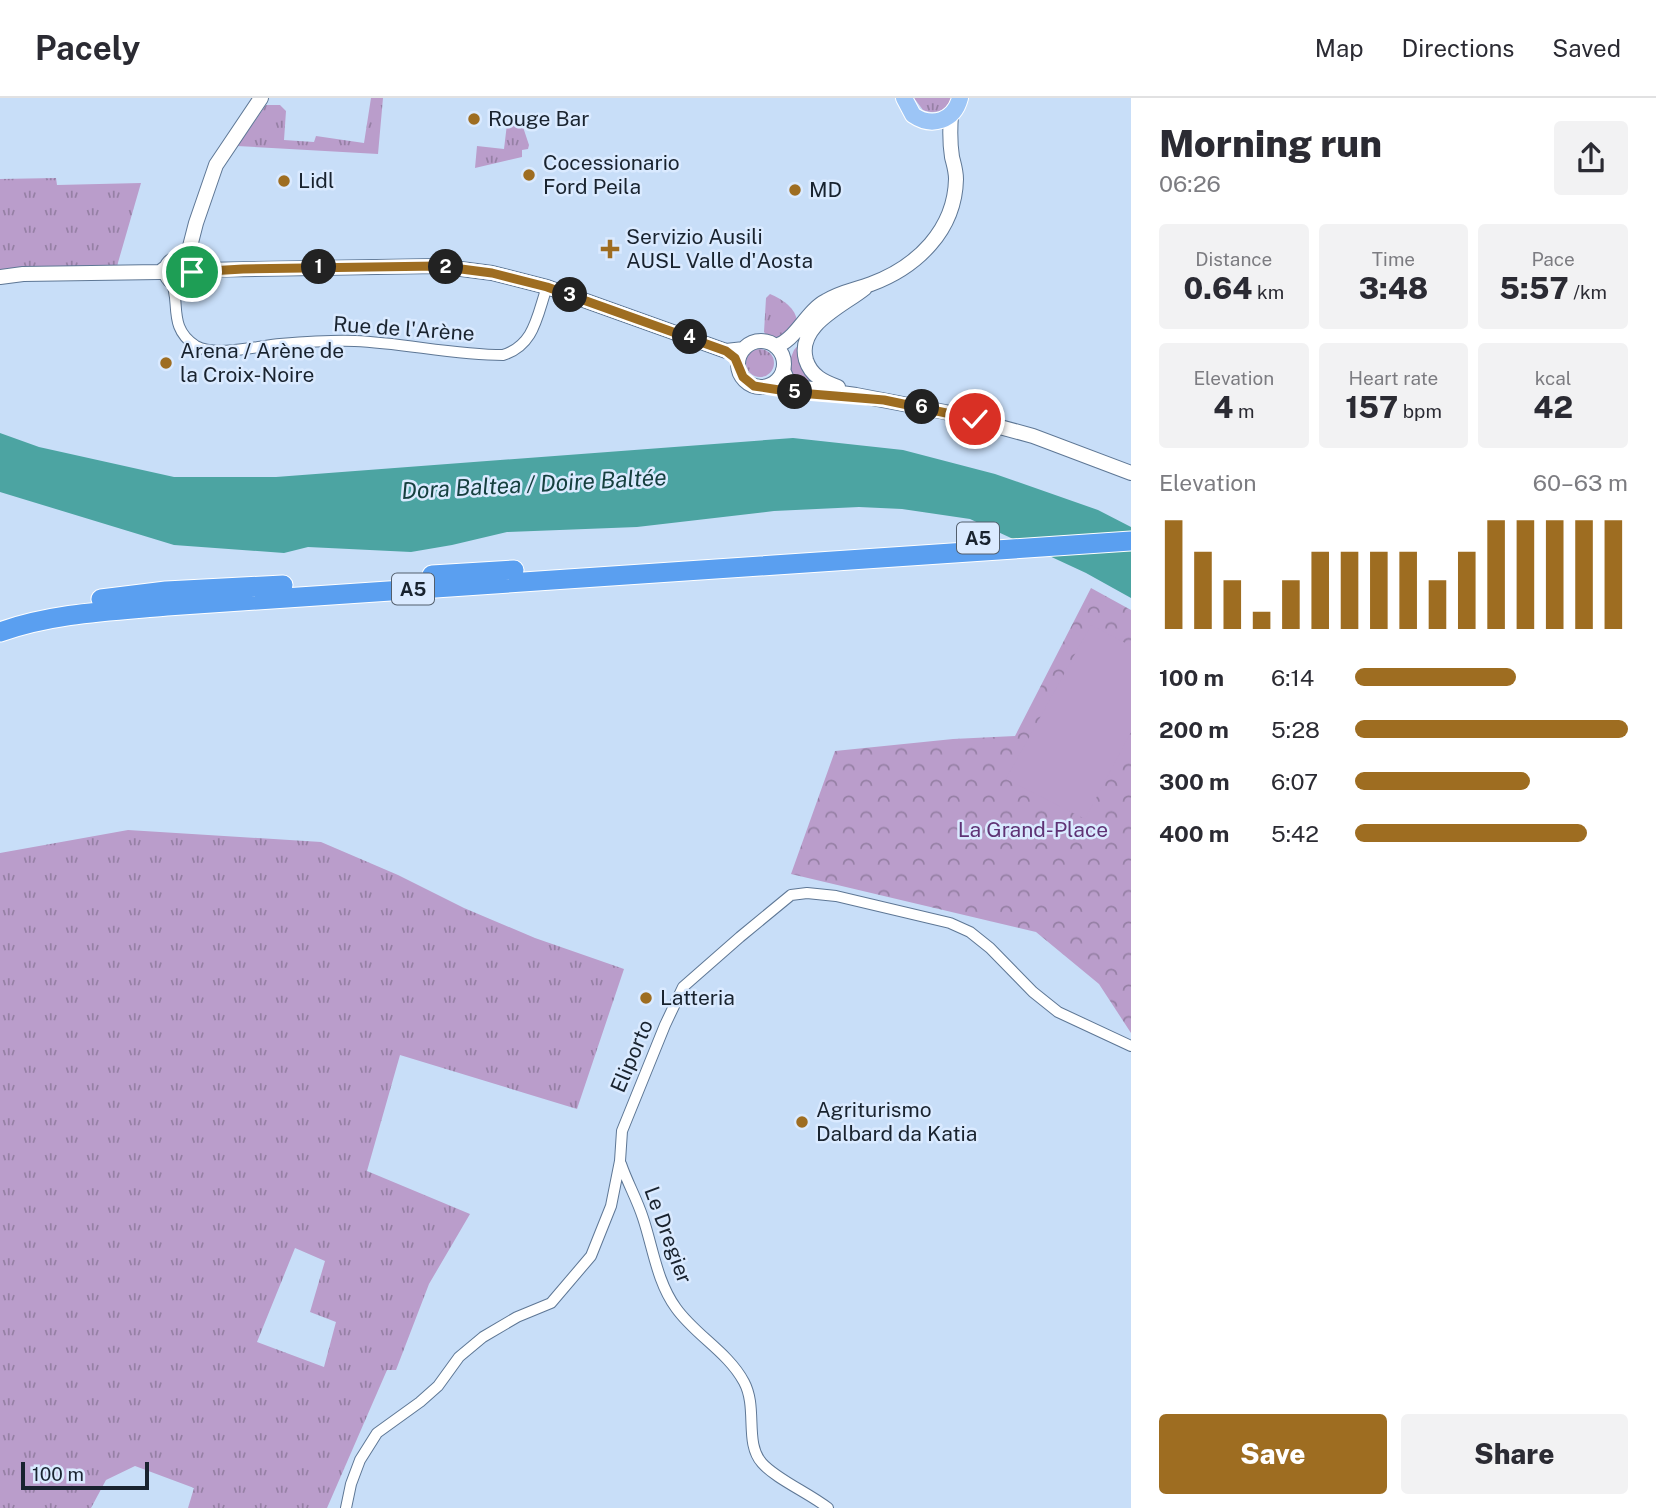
<!DOCTYPE html>
<html lang="en">
<head>
<meta charset="utf-8">
<style>
	:root { --surface:#fff; --page:#f2f2f3; --text:#2b2b33; --muted:#7c7c81; --line:#e1e1e2; --accent:#9e6d21 }
	body { margin:0; font-family:"Public Sans",sans-serif; background:var(--page); color:var(--text); height:100vh; display:flex; flex-direction:column; font-size:26px; white-space:nowrap }
	* { box-sizing:border-box; margin:0 }
	p { font-size:23px; color:var(--muted) }
	.icon { flex:none; width:38px; height:38px; fill:none; stroke:currentColor; stroke-width:2; stroke-linecap:round; stroke-linejoin:round }
	.map { position:relative; flex:1; overflow:hidden }
	.details { display:flex; flex-direction:column; background:var(--surface); width:525px }
	.details>* { flex:none }
	.scale { position:absolute; left:21px; bottom:18px; width:128px; box-sizing:border-box; padding-left:7px; border:4px solid #19232f; border-top:0; font-size:19px; line-height:24px; white-space:nowrap; color:#19232f; -webkit-text-stroke:5px #daeaff; paint-order:stroke }
	.pin { position:absolute; display:grid; place-items:center; width:60px; height:60px; color:#fff; margin:-30px; border:4px solid #fff; border-radius:50%; box-shadow:0 2px 7px #0007 }
	.km { position:absolute; width:35px; height:35px; margin:-18px; border-radius:50%; background:#222; color:#fff; font-size:19px; line-height:35px; text-align:center }
	.round { display:grid; place-items:center; flex:none; width:74px; height:74px; border-radius:7px; background:var(--page) }
	.overview { display:flex; align-items:center; justify-content:space-between; height:119px; padding:0 28px }
	h1 { font-size:38px; font-weight:800; line-height:52px }
	.metrics { display:grid; grid-template-columns:repeat(3,1fr); gap:10px; height:119px; padding:7px 28px }
	.metrics div { display:grid; align-content:center; border-radius:7px; background:var(--page); text-align:center }
	.metrics b { font-size:30px; font-weight:800 }
	.metrics small { font-size:19px; font-weight:400 }
	.metrics p { font-size:19px }
	.chart { height:196px; padding:14px 28px }
	.chart p { display:flex; justify-content:space-between }
	.chart svg { width:100%; height:126px; margin-top:7px; stroke:var(--accent); stroke-width:6 }
	.primary-button { display:flex; gap:14px; margin-top:auto; padding:14px 28px }
	.primary-button a { flex:1; height:80px; border-radius:7px; background:var(--accent); color:#fff; font-size:28px; font-weight:800; line-height:80px; text-align:center }
	.primary-button a+a { background:var(--page); color:var(--text) }
	ul { padding:0 28px; list-style:none; font-size:23px }
	li { display:grid; grid-template-columns:112px 84px 1fr; align-items:center; height:52px }
	li i { height:18px; border-radius:9px; background:var(--accent) }
	header { display:flex; align-items:center; gap:42px; box-sizing:border-box; height:98px; padding:0 35px; background:var(--surface); border-bottom:2px solid var(--line) }
	header strong { font-size:33px }
	nav { display:flex; gap:38px; margin-inline-start:auto; font-size:24px }
	main { display:flex; flex:1; min-height:0 }
	.map>svg:first-child { display:block }
</style>
</head>
<body>
<header>
<strong>Pacely</strong>
<nav><a>Map</a><a>Directions</a><a>Saved</a></nav>
</header>
<main>
<div class="map">
<svg width="1131" height="1410" viewBox="0 0 1131 1410">
	<defs>
		<pattern id="grass-tufts" width="24" height="20" patternUnits="userSpaceOnUse" patternTransform="scale(1.75)"><rect width="24" height="20" fill="#ba9dcb"/><path d="M3 7l-1-3M5 7V3M7 7l1-3M15 17l-1-3M17 17v-4M19 17l1-3" fill="none" stroke="#9680a5"/></pattern>
		<pattern id="park-crowns" width="20" height="18" patternUnits="userSpaceOnUse" patternTransform="scale(1.75)"><rect width="20" height="18" fill="#ba9dcb"/><path d="M2 6a3 3 0 1 1 6 0M12 15a3 3 0 1 1 6 0" fill="none" stroke="#9680a5"/></pattern>
	</defs>
	<rect width="100%" height="100%" fill="#c8def8"/>
	<!-- grass -->
	<path fill="url(#grass-tufts)" fill-rule="evenodd" d="M371,0h12l-5,56 -141,-8 29,-41h14l6,6 -2,29 30,2 2,-6 48,7z
		M914,0h37c-5,13 -15,17 -28,12z
		M507,26h15l7,21 -1,4 -6,1v7l-47,11 2,-22 27,3z
		M56,80l1,7 84,-2 -24,83 -117,5v-92z
		M770,196c12,5 28,15 27,30l-20,16 -10,-4 -3,-4 2,-34z
		M801,244c-7,23 3,29 19,44l-24,-4 -9,-15 7,-17z
		M746 265a14 14 0 1 1 28 0a14 14 0 1 1-28 0Z
		M128,732l193,12 77,33 66,33 71,30 89,31 -47,140 -177,-54 -33,116 103,43 -41,70 -33,86h-9l-60,138h-139l6,-20 -59,-22 -29,14 -15,28h-91v-655zM295,1150l30,13 -15,51 26,10 -12,45 -67,-25z"/>
	<!-- park -->
	<path fill="url(#park-crowns)" d="M1091,490l40,22v423l-32,-49 -63,-52 -245,-58 44,-123 118,-12 62,-3z"/>
	<!-- garden -->
	<path fill="#ba9dcb" d="M1091,527l40,21v86l-46,87 -79,-40z"/>
	<!-- water -->
	<path fill="#4ca4a2" d="M0,335l39,14 135,30h102l517,-39 110,12 92,24 103,36 33,17v71l-45,-25 -116,-54 -68,-10 -43,-2 -85,4 -137,16 -130,5 -55,13 -41,7 -103,-5 -24,6 -110,-8 -174,-53z"/>
	<g fill="none" stroke-linecap="round" stroke-linejoin="round">
		<!-- street casing -->
		<g stroke="#5e7795" stroke-width="12">
			<path id="street" d="M170,182c12,19 -4,47 26,66 19,11 63,0 84,-2 25,-2 50,-4 75,-3 49,2 99,14 148,14 32,-10 34,-40 44,-68
				M621,1066c6,18 16,35 22,54 10,30 14,64 33,90 19,27 52,44 68,74 14,26 0,61 18,81 14,16 47,30 66,45
				M346,1410l5,-24 9,-24 17,-27 43,-31 18,-16 21,-29 24,-20 34,-20 34,-14 40,-47 20,-50 9,-45 2,-30 43,-106 18,-38 57,-50 51,-42 16,-2 29,3 114,27 20,9 20,16 43,44 25,20 73,34"/>
		</g>
		<!-- secondary casing -->
		<g stroke="#5e7795" stroke-width="16">
			<path id="secondary" d="M166 173a12 12 0 1 1 24 0a12 12 0 1 1-24 0Z
				M186,164l10,-39 20,-58 45,-67
				M197,172l241,-4 54,7 55,14 179,64 18,-2
				M0,179l23,-3 137,-2 8,-6
				M738 266a23 23 0 1 1 46 0a23 23 0 1 1-46 0Z
				M775,248c20,-4 31,-35 51,-45 14,-9 29,-11 45,-17 46,-17 84,-54 85,-105 0,-8 -2,-14 -4,-22 -2,-13 -2,-29 -1,-42
				M783,272l4,9 10,8 59,8 89,17 88,24 98,37
				M838,289c-14,-5 -27,-11 -32,-27 -10,-35 37,-54 59,-72"/>
		</g>
		<!-- primary casing -->
		<g stroke="#fff" stroke-width="18">
			<path id="primary" d="M904,0l9,17c19,13 41,6 47,-17"/>
		</g>
		<!-- highway casing -->
		<g stroke="#fff" stroke-width="21">
			<path id="highway" d="M432,477l82,-5
				M101,501l65,-8 117,-6
				M0,534c53,-19 111,-21 167,-26l964,-65"/>
		</g>
		<!-- street -->
		<use href="#street" stroke="#fff" stroke-width="10"/>
		<!-- secondary -->
		<use href="#secondary" stroke="#fff" stroke-width="14"/>
		<!-- primary -->
		<use href="#primary" stroke="#9cc5f6" stroke-width="16"/>
		<!-- highway -->
		<use href="#highway" stroke="#5a9ff0" stroke-width="19"/>
	</g>
	<g fill="none" stroke-linecap="round" stroke-linejoin="round">
		<!-- route casing -->
		<g stroke="#fff" stroke-width="14">
			<path id="route" d="M192,174l51,-3 195,-3 54,7 55,14 179,64 9,7 8,19 11,9 45,7 85,7 91,19"/>
		</g>
		<!-- route -->
		<use href="#route" stroke="#9e6d21" stroke-width="9"/>
	</g>
	<!-- markers -->
	<g fill="#9e6d21" stroke="#daeaff" stroke-width="2.5">
		<circle cx="474" cy="21" r="7"/>
		<circle cx="529" cy="77" r="7"/>
		<circle cx="284" cy="83" r="7"/>
		<circle cx="795" cy="92" r="7"/>
		<path d="M606.5 140.5h7v7h7v7h-7v7h-7v-7h-7v-7h7z"/>
		<circle cx="166" cy="265" r="7"/>
		<circle cx="646" cy="900" r="7"/>
		<circle cx="802" cy="1024" r="7"/>
	</g>
	<g text-anchor="middle" stroke-width="5" stroke-linejoin="round" paint-order="stroke">
		<!-- shield labels -->
		<g fill="#daeaff" stroke="#535f6d" stroke-width="2">
			<rect x="957" y="424.5" width="42" height="31" rx="5"/>
			<rect x="392" y="475.5" width="42" height="31" rx="5"/>
		</g>
		<g font-size="19" font-weight="bold" fill="#19232f">
			<text x="978" y="447">A5</text>
			<text x="413" y="498">A5</text>
		</g>
		<!-- poi labels -->
		<g font-size="21" fill="#19232f" stroke="#daeaff" text-anchor="start">
			<text x="488" y="28">Rouge Bar</text>
			<text x="543" y="72">Cocessionario<tspan x="543" dy="24">Ford Peila</tspan></text>
			<text x="298" y="90">Lidl</text>
			<text x="809" y="99">MD</text>
			<text x="626" y="146">Servizio Ausili<tspan x="626" dy="24">AUSL Valle d'Aosta</tspan></text>
			<text x="180" y="260">Arena / Arène de<tspan x="180" dy="24">la Croix-Noire</tspan></text>
			<text x="660" y="907">Latteria</text>
			<text x="816" y="1019">Agriturismo<tspan x="816" dy="24">Dalbard da Katia</tspan></text>
		</g>
		<!-- street labels -->
		<g font-size="21" fill="#19232f" stroke="#daeaff">
			<text transform="translate(404 231) rotate(4)" y="7">Rue de l'Arène</text>
			<text transform="translate(632 958) rotate(-67)" y="7">Eliporto</text>
			<text transform="translate(668 1137) rotate(70)" y="7">Le Dregier</text>
		</g>
		<!-- park labels -->
		<g font-size="21" fill="#5f3375" stroke="#daeaff">
			<text x="1033" y="739">La Grand-Place</text>
		</g>
		<!-- water labels -->
		<g font-size="23" font-style="italic" fill="#16403f" stroke="#daeaff">
			<text transform="translate(534 386) rotate(-3)" y="8">Dora Baltea / Doire Baltée</text>
		</g>
	</g>
</svg>
<div class="scale">100 m</div>
<div class="pin" style="left:192px;top:174px;background:#1e9e55"><svg class="icon" aria-label="arrive" viewBox="0 0 24 24"><path d="M6 21V4h12l-3 4 3 4H6"/></svg></div>
<div class="pin" style="left:975px;top:321px;background:#d93025"><svg class="icon" aria-label="check" viewBox="0 0 24 24"><path d="M5 12l5 5 9-10"/></svg></div>
<b class="km" style="left:319px;top:169px">1</b>
<b class="km" style="left:446px;top:169px">2</b>
<b class="km" style="left:570px;top:197px">3</b>
<b class="km" style="left:690px;top:239px">4</b>
<b class="km" style="left:795px;top:294px">5</b>
<b class="km" style="left:922px;top:309px">6</b>
</div>
<section class="details">
<div class="overview"><div><h1>Morning run</h1><p>06:26</p></div><a class="round"><svg class="icon" aria-label="share" viewBox="0 0 24 24"><path d="M12 15V3M7 8l5-5 5 5M5 13v7h14v-7"/></svg></a></div>
<div class="metrics">
<div><p>Distance</p><b>0.64<small> km</small></b></div>
<div><p>Time</p><b>3:48</b></div>
<div><p>Pace</p><b>5:57<small> /km</small></b></div>
</div>
<div class="metrics">
<div><p>Elevation</p><b>4<small> m</small></b></div>
<div><p>Heart rate</p><b>157<small> bpm</small></b></div>
<div><p>kcal</p><b>42</b></div>
</div>
<div class="chart"><p><span>Elevation</span>60–63 m</p>
<svg viewBox="0 0 160 44" preserveAspectRatio="none"><path d="M5 44V6M15 44V17M25 44V27M35 44V38M45 44V27M55 44V17M65 44V17M75 44V17M85 44V17M95 44V27M105 44V17M115 44V6M125 44V6M135 44V6M145 44V6M155 44V6"/></svg>
</div>
<ul>
<li><b>100 m</b>6:14<i style="width:59%"></i></li>
<li><b>200 m</b>5:28<i style="width:100%"></i></li>
<li><b>300 m</b>6:07<i style="width:64%"></i></li>
<li><b>400 m</b>5:42<i style="width:85%"></i></li>
</ul>
<div class="primary-button"><a>Save</a><a>Share</a></div>
</section>
</main>
</body>
</html>
